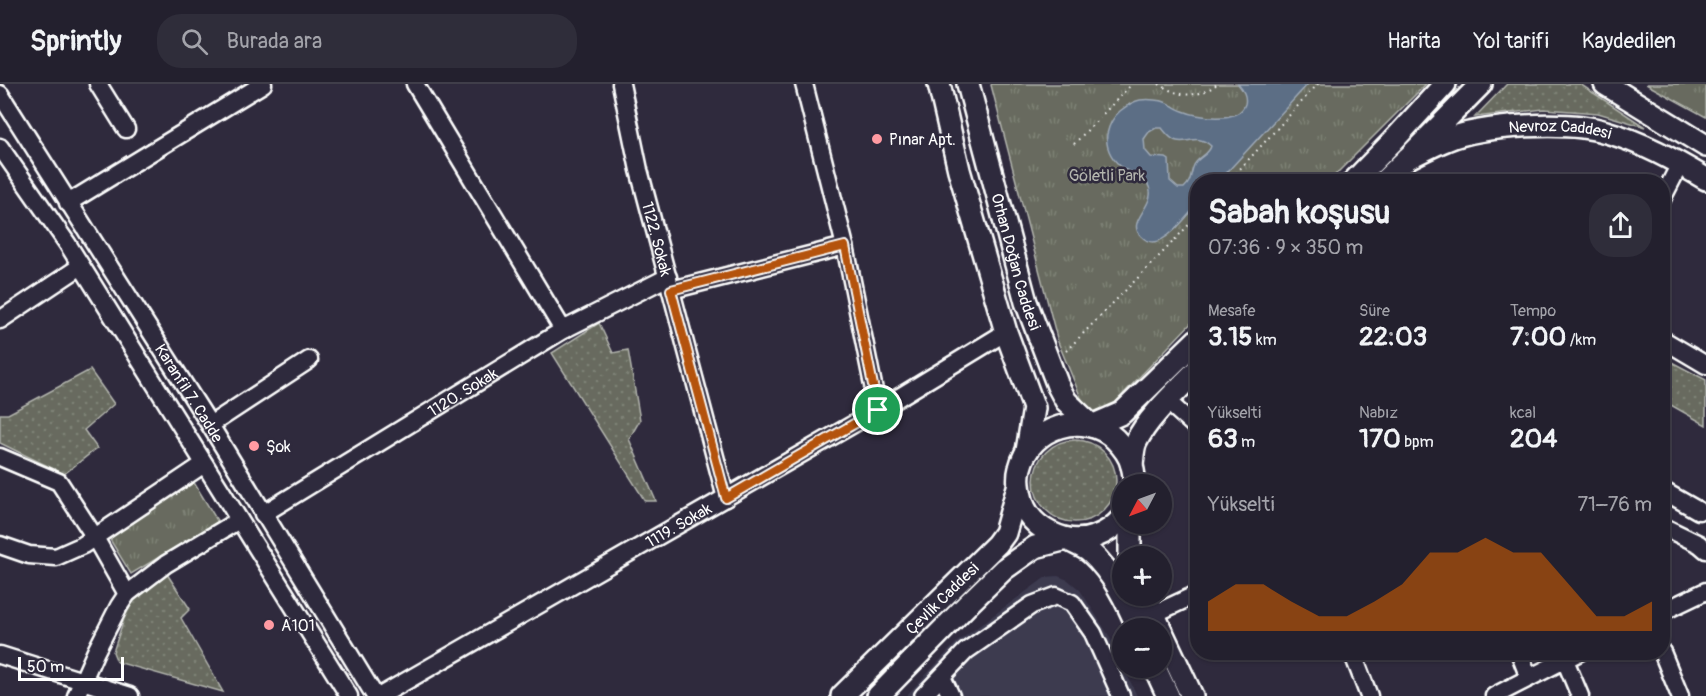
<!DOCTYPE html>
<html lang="tr">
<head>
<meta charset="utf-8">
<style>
	:root { --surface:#23202e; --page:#2f2d3a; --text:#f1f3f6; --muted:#a3a3aa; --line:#403e4a; --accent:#b45309 }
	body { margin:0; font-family:Pangolin,sans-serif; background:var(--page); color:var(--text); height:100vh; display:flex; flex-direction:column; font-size:22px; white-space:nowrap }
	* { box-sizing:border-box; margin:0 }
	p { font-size:20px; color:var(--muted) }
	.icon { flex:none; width:33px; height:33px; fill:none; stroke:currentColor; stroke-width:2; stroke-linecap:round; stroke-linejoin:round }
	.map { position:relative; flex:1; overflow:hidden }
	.panel { position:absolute; left:1190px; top:90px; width:480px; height:486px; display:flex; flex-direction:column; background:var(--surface); border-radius:24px; box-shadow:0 2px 4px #0004,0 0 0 2px var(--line) }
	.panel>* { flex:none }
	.needle { width:39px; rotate:229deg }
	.controls { position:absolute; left:1112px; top:390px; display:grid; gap:12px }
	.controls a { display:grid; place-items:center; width:60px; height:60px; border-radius:50%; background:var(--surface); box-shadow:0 2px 4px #0004,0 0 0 2px var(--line); font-size:30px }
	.scale { position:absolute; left:18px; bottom:15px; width:106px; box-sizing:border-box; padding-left:6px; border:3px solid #fff; border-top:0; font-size:16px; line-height:21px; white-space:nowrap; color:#fff; -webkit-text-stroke:4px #2f2a3d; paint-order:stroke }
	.pin { position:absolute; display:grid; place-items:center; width:51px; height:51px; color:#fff; margin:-26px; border:3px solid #fff; border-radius:50%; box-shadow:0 2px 6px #0007 }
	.round { display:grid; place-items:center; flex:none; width:63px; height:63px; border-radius:24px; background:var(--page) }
	.overview { display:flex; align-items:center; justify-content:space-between; height:102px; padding:0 18px }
	h1 { font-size:33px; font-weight:700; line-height:45px }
	.figures { display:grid; grid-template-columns:repeat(3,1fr); gap:9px; height:102px; padding:6px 18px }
	.figures div { display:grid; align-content:center }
	.figures b { font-size:26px; font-weight:700 }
	.figures small { font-size:16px; font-weight:400 }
	.figures p { font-size:16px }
	.chart { height:168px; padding:12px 18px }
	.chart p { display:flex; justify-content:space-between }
	.chart svg { width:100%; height:108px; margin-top:6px; fill:var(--accent); opacity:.7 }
	header { display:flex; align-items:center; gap:36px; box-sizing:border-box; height:84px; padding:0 30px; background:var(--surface); border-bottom:2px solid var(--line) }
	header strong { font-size:28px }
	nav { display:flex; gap:33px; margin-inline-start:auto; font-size:21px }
	.search { width:420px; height:54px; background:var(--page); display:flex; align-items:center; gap:15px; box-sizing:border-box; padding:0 21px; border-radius:24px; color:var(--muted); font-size:22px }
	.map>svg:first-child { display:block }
</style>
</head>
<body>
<header>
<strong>Sprintly</strong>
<div class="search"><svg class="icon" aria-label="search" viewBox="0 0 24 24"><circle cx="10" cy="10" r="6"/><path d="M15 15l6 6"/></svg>Burada ara</div>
<nav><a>Harita</a><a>Yol tarifi</a><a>Kaydedilen</a></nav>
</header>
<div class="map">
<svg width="1706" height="612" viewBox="0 0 1706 612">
	<defs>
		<pattern id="grass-dots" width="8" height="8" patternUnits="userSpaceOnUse" patternTransform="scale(1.5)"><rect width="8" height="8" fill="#676b5e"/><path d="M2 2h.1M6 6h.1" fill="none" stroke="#7e8176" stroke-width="1.8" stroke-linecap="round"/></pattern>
		<pattern id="park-tufts" width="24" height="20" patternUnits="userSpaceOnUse" patternTransform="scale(1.5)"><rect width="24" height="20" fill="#676b5e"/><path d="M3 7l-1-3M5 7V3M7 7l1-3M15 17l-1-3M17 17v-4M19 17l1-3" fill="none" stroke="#7e8176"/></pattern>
	</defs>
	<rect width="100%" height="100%" fill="#2f2a3d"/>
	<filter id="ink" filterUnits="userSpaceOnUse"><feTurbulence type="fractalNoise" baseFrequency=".0167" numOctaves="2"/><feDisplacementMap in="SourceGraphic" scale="12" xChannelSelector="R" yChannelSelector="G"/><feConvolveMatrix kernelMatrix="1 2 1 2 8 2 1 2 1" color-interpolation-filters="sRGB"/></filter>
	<g filter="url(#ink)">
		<!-- built -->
		<path fill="#3c3a50" d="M1058,492l10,4 12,10 28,44 14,29v5h2l13,28h-231l51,-54 89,-65z"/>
		<!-- grass -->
		<path fill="url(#grass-dots)" stroke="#b3b5ae" stroke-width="1.5" d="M1507,0h73l65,43 -47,-14 -54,-4 -69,8z
			M599,239l14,30 15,-3 12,70 -11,19 27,62h-11l-93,-148z
			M1662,273l44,23v45l-44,-25z
			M90,286l24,34 -30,26 13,18 -33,26 -64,-31v-29h8z
			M1034 397a41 41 0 1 1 82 0a41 41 0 1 1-82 0Z
			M167,490l23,35 -9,9 42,74 -106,-30 -4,-10 11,-33 10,-20z"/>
		<!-- park -->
		<path fill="url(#park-tufts)" stroke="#b3b5ae" stroke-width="1.5" d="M992,0h434l-97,97 -132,1v135l-93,97h-8l-7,-4 -8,-12 -23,-56 -67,-257z
			M1646,0h60v33z
			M193,397l25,41 -87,52 -25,-41z"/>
		<!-- water -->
		<path fill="#5b6e85" stroke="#9da8b6" stroke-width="1.5" fill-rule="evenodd" d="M1238,0h70l-89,97 -22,1v23c-10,11 -29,37 -44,37 -4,0 -9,-3 -12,-6 -17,-15 20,-33 6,-53 -6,-9 -15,-9 -23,-14 -12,-9 -19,-20 -17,-35 2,-9 6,-17 13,-23 5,-4 14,-10 20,-11 6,-1 17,0 22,1 8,2 14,8 21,10 14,6 56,13 62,-7 2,-8 -2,-14 -7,-20zM1156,44h6c4,5 9,12 15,13 12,3 20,-8 34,5 -2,9 -12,10 -17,19 -4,9 -2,16 -10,23h-6l-8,-7 -1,-21 -3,-2 -15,-1 -6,-7 -1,-11 5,-7z"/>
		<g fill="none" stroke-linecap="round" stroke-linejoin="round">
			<!-- minor casing -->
			<g stroke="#fff" stroke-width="21">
				<g id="minor">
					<path d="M98,0l28,45"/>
					<path d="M415,0l148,246"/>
					<path id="s1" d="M621,0l18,86 87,328"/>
					<path d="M804,0l41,162 33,164"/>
					<path id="s2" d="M0,10l210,331 165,271"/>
					<path d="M0,63l67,96 282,453"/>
					<path d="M1662,115l18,-35"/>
					<path d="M68,119l195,-119"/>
					<path d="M671,206l174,-44"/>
					<path d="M0,236l81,-54"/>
					<path d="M1662,255l44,26"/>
					<path d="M1167,317l30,27"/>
					<path d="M210,341l99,-65"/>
					<path d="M0,373l59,25 35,54 33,58"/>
					<path d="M1662,406l37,21"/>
					<path id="s3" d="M263,430l300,-184 105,-53"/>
					<path d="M1662,442l37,18 7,6"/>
					<path d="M0,461l29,10 27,2 27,-12 121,-81"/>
					<path d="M1662,528l44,-21"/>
					<path d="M1154,530l43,-20"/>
					<path d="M1352,568l17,44"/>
					<path d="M1519,568l10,26"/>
					<path d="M1662,568l18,44"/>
					<path d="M0,571l130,41"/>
					<path d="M1565,576l15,36"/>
					<path d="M942,593l9,19"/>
					<path d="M76,612l20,-45 23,-45 8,-12 39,-30 73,-44"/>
					<path id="s4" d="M380,612l498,-286 128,-78"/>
					<path d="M923,612l43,-45 66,-46 24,-9 16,7 21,30 28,63"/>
					<path d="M1494,612l86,-44"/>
				</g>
			</g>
			<!-- major casing -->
			<g stroke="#fff" stroke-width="26">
				<g id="major">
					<path d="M939,0l20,86 47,162 28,76 -7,43"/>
					<path id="s5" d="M968,0l58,218 32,84 8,15 26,25 30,-13 75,-73"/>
					<path d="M1605,0l101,62"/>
					<path id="s6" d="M1408,74c13,-6 25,-13 38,-18 36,-15 123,-20 160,-8 36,10 68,28 100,47"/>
					<path d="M1353,98l39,-40 53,-58"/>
					<path d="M1383,98l25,-24 73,-74"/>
					<path d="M1132,381c1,-8 1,-17 4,-23 11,-24 43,-53 61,-72"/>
					<path d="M1122,434c-13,16 -37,26 -58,20 -19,-5 -37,-18 -42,-38 -3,-11 -5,-21 -2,-32 10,-42 64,-58 95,-29 8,8 15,17 17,27 2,6 2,13 3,18"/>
					<path d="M1130,440v32"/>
					<path d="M1146,512l14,32"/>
					<path d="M1161,546l31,66"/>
					<path d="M1155,584l13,28"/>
					<path id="s7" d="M842,612l155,-152 8,-11 13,-46"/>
					<path d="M878,612l89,-91 37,-36 31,-22 32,-8c8,5 18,8 24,14 22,20 36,49 47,75"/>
				</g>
			</g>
			<!-- path -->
			<path stroke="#fff" stroke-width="2" stroke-dasharray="1.5 4.5" stroke-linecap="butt" d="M1159,0c19,13 39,15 58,0
				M1074,60l58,-60
				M1228,98l90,-98
				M1066,267l102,-104 29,-31"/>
			<!-- minor -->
			<use href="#minor" stroke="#2f2a3d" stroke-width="16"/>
			<!-- major -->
			<use href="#major" stroke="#2f2a3d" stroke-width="21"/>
		</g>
	</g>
	<g fill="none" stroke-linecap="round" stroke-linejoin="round" filter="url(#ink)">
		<!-- route casing -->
		<g stroke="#fff" stroke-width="12">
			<path id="route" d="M845,162l33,164 -152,88 -55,-208z"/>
		</g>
		<!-- route -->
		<use href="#route" stroke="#b45309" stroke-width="8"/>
	</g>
	<!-- markers -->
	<g fill="#ff9aa2" stroke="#2f2a3d" stroke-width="2">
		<circle cx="877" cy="55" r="6"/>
		<circle cx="254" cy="362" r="6"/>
		<circle cx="269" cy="541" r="6"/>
	</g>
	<g text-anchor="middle" stroke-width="5" stroke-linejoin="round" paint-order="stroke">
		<!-- street labels -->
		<g font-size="16" fill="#fff" stroke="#2f2a3d">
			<text dy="6" stroke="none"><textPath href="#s6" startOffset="158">Nevroz Caddesi</textPath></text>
			<text dy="6" stroke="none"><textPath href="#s1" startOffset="159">1122. Sokak</textPath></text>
			<text dy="6" stroke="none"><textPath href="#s5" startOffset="184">Orhan Doğan Caddesi</textPath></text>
			<text dy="6" stroke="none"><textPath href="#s3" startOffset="234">1120. Sokak</textPath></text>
			<text dy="6" stroke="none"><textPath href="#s2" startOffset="354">Karanfil 7. Cadde</textPath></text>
			<text dy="6" stroke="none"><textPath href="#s4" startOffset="344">1119. Sokak</textPath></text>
			<text dy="6" stroke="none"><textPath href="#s7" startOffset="140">Çevlik Caddesi</textPath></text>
		</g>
		<!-- poi labels -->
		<g font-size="16" fill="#fff" stroke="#2f2a3d" text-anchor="start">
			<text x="889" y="61">Pınar Apt.</text>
			<text x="266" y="368">Şok</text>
			<text x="281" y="547">A101</text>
		</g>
		<!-- park labels -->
		<g font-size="16" fill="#b3b5ae" stroke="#2f2a3d">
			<text x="1107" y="97">Göletli Park</text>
		</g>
	</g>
</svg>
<div class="controls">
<a><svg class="needle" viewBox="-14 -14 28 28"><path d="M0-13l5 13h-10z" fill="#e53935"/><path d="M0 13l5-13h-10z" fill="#a3a3aa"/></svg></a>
<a>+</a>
<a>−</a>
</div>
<div class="scale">50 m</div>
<div class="pin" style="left:878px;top:326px;background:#1e9e55"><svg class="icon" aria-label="arrive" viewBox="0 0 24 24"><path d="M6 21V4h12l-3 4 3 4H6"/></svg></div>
<section class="panel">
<div class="overview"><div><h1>Sabah koşusu</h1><p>07:36 · 9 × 350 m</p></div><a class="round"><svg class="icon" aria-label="share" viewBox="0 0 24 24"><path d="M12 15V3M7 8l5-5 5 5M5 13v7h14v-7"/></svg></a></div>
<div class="figures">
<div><p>Mesafe</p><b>3.15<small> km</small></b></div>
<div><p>Süre</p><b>22:03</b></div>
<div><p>Tempo</p><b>7:00<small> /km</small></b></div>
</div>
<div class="figures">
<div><p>Yükselti</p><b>63<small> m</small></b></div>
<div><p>Nabız</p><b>170<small> bpm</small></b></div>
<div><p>kcal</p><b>204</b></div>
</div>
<div class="chart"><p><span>Yükselti</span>71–76 m</p>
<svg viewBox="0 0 160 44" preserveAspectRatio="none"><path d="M0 44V32L10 25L20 25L30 32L40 38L50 38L60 32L70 25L80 12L90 12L100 6L110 12L120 12L130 25L140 38L150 38L160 32V44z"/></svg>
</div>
</section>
</div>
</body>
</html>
